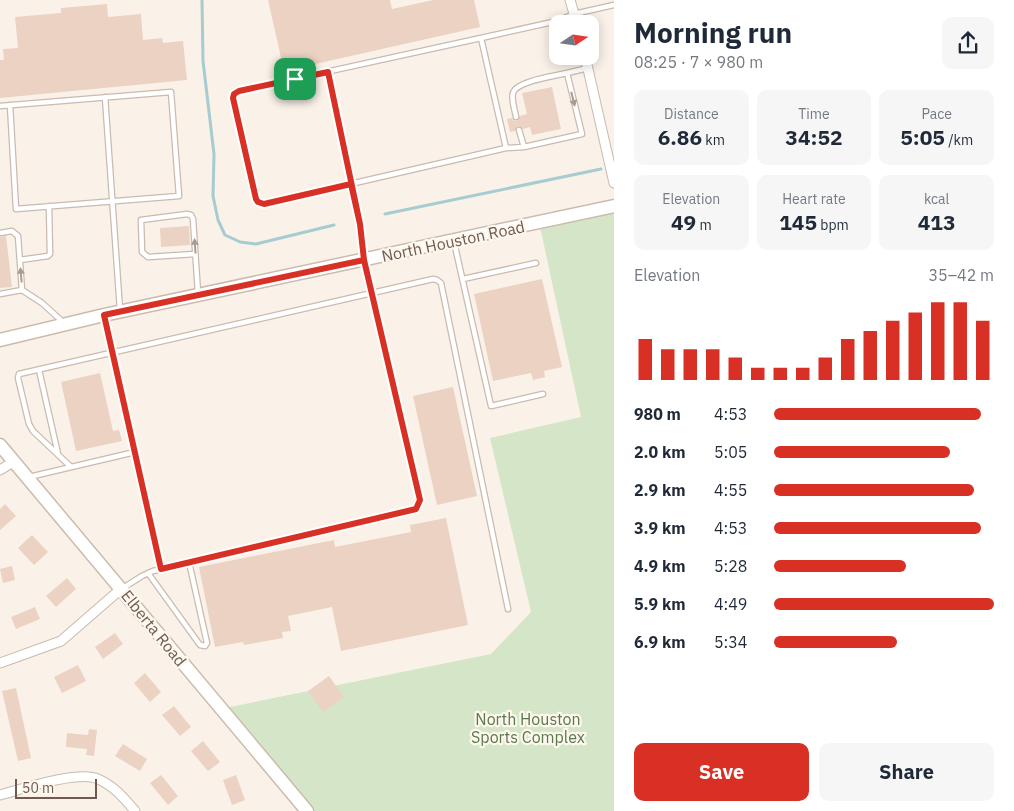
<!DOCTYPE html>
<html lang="en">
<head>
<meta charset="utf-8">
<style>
	:root { --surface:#fff; --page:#f6f6f7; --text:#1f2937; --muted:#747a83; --accent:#d93025 }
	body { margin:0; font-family:"IBM Plex Sans",sans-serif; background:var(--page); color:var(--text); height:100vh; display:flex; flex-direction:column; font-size:19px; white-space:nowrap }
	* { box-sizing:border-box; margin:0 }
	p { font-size:16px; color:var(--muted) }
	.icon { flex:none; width:28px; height:28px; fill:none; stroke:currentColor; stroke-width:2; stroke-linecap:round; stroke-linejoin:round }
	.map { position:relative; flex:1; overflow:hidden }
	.side { display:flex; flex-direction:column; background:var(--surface); width:400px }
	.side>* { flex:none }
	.needle { width:32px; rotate:77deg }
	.fabs { position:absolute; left:549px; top:15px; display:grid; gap:10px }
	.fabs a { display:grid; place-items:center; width:50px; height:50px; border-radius:10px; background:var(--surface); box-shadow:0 2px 12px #0003; font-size:25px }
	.scale { position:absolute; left:15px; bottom:12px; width:82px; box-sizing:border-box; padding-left:5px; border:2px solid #705a4f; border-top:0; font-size:14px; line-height:18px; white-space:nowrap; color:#705a4f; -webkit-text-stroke:4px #fdf7ee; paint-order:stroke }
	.pin { position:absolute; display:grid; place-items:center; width:42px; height:42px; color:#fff; margin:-21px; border-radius:10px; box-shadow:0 2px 8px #0006 }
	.round { display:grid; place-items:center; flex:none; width:52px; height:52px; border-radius:10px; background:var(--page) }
	.head { display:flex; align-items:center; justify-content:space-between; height:85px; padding:0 20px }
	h1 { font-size:28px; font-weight:700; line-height:38px }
	.metrics { display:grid; grid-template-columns:repeat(3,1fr); gap:8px; height:85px; padding:5px 20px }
	.metrics div { display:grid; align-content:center; border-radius:10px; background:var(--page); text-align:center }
	.metrics b { font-size:21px; font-weight:700 }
	.metrics small { font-size:14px; font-weight:400 }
	.metrics p { font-size:14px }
	.chart { height:140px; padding:10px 20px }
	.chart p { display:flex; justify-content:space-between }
	.chart svg { width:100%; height:90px; margin-top:5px; stroke:var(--accent); stroke-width:6 }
	.button { display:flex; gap:10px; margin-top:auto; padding:10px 20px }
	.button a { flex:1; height:58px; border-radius:10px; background:var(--accent); color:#fff; font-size:20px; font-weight:700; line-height:58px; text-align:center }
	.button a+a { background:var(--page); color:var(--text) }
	ul { padding:0 20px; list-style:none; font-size:16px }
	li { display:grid; grid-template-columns:80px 60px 1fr; align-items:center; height:38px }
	li i { height:12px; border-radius:6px; background:var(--accent) }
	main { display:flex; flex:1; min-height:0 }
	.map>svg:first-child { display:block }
</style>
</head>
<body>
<main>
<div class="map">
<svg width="614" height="811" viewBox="0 0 614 811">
	<rect width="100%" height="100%" fill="#faf2e8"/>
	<!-- green -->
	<path fill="#d5e6c8" d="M614,206v605h-309l-85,-102 271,-55 40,-42 -41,-174 91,-21 -42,-195z"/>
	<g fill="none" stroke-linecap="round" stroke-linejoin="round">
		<!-- stream -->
		<path stroke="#a6ccd1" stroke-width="3" d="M202,0l1,61 11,93 -1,42 5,24 7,15 15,7 16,2 78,-19
			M385,214l216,-45"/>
	</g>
	<!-- building -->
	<path fill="#ecd2c3" d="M268,0h122l2,9 41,-9h41l6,27 -196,44z
		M107,4l1,13 33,-3 2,26 19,-2 1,5 20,-2 4,39 -187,18v-38h4l-1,-11 15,-1 -3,-31 46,-4v-5z
		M552,87l9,42 -29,6 -2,-8 -7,2 -5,-3 -3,5 -5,1 -3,-13 5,-1 2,3h3l3,-5 7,-2 -5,-21z
		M189,226l1,19 -29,2 -1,-19z
		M6,236l6,51 -12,1v-51z
		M542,279l20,88 -18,4 1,6 -12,3 -2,-7 -38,8 -19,-87z
		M100,373l13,58 6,-1 3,11 -46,10 -15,-69z
		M453,387l24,109 -40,9 -24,-109z
		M5,504l11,12 -16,14v-21z
		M446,518l22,107 -127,26 -9,-44 -44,9 3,15 -9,1 1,6 -39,7 -1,-3 -28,5 -16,-80 135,-27 1,7 76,-15 -1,-7z
		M32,535l16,17 -14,13 -16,-17z
		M12,566l3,14 -12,3 -3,-14z
		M67,578l9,11 -20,18 -10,-11z
		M35,607l5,12 -24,10 -5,-12z
		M115,633l8,11 -20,15 -8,-12z
		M78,665l8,16 -24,12 -8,-16z
		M145,673l16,19 -11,10 -16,-19z
		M329,676l15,21 -21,15 -15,-21z
		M16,688l15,70 -13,3 -16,-70z
		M174,706l17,21 -11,9 -18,-21z
		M89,729l8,1 -3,26 -8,-1 1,-6 -21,-2 1,-14 21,2z
		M203,741l17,21 -12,9 -17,-20z
		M123,744l24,15 -7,12 -25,-15z
		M161,775l17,21 -10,9 -18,-22z
		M236,775l9,25 -13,5 -9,-25z"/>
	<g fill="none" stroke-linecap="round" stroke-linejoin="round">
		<!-- lane casing -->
		<g stroke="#cabaaf" stroke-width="7">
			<path id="lane" d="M481,38l25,110 -242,56 -6,-2 -2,-3 -23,-101 1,-4 5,-3z
				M481,38l76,-17 17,-7 40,-9
				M105,97l15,213
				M0,106c57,-5 114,-9 171,-14l8,104 -163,13 -6,-104
				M516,117c-1,-7 -5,-17 -3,-24 3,-12 42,-17 54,-20
				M519,130l5,17
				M506,148l18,-1 58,-13 -15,-61 21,-5
				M0,233l12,-2 6,5 4,54
				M454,242l37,164 52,-12
				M195,254l-47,3 -6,-5 -1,-32 46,-6 4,1 2,4 5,74
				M20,260l28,-4 2,-2 -1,-48
				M463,279l73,-16
				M0,294l22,-4 20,13 22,20
				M104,316l57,253
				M39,370l19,84
				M71,467l-38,-36 -4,-7 -11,-46 1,-4 414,-95 4,1 4,3 67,326
				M29,477l106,-25
				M148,573l52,72 5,1 2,-3 -18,-81
				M123,588l19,-12 11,-5 263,-62 4,-9 -56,-240 -4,-36 -33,-152"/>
		</g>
		<!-- street casing -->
		<g stroke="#cabaaf" stroke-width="11">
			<path id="street" d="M570,0l7,24
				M585,56l29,127
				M0,470l13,-8
				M0,663l61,-22 61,-53
				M0,795c22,-6 78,-25 98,-16 16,7 26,19 37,32"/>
		</g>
		<!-- secondary casing -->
		<g stroke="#ccbbad" stroke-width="15">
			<path id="secondary" d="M0,340l104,-25 510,-109
				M0,445l307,366"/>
		</g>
		<!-- lane -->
		<use href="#lane" stroke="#fff" stroke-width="4.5"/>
		<!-- street -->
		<use href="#street" stroke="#fff" stroke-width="9"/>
		<!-- secondary -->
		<use href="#secondary" stroke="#fff" stroke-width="12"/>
	</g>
	<!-- one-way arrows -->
	<defs><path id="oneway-solid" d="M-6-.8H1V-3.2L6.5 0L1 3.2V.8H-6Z" transform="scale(1.25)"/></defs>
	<g fill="#a99c95">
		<use href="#oneway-solid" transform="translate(573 99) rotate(76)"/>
		<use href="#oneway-solid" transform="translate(195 246) rotate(-94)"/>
		<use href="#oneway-solid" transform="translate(21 275) rotate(-95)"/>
	</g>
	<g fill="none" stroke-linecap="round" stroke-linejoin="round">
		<!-- route casing -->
		<g stroke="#fff" stroke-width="10">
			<path id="route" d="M295,79l33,-7 32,152 4,36 56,240 -4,9 -255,60 -57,-254 260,-55 -4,-36 -9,-40 -87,20 -6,-2 -2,-3 -23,-101 1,-4 5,-3 56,-12"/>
		</g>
		<!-- route -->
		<use href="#route" stroke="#d93025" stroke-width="6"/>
	</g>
	<g text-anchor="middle" stroke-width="4.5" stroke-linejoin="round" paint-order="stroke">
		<!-- street labels -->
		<g font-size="16" fill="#705a4f" stroke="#fdf7ee">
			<text transform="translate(453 241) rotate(-12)" y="6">North Houston Road</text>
			<text transform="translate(154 628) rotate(51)" y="6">Elberta Road</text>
		</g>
		<!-- park labels -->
		<g font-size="16" fill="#5a7a4c" stroke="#fdf7ee">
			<text x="528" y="725">North Houston<tspan x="528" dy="18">Sports Complex</tspan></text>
		</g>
	</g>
</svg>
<div class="fabs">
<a><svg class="needle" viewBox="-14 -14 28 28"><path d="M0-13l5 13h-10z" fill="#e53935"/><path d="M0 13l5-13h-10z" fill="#747a83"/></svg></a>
</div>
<div class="scale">50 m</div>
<div class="pin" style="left:295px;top:79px;background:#1e9e55"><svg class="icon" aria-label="arrive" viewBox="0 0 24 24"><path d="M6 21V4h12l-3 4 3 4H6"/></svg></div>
</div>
<section class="side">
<div class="head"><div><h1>Morning run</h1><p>08:25 · 7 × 980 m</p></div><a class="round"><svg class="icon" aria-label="share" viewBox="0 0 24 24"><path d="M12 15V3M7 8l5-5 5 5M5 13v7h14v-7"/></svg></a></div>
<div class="metrics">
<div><p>Distance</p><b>6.86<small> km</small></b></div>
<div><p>Time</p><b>34:52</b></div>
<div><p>Pace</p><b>5:05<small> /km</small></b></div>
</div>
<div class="metrics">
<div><p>Elevation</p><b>49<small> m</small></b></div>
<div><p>Heart rate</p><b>145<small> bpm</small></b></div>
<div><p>kcal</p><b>413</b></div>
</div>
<div class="chart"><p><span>Elevation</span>35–42 m</p>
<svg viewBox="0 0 160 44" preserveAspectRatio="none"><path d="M5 44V24M15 44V29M25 44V29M35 44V29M45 44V33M55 44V38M65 44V38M75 44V38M85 44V33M95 44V24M105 44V20M115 44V15M125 44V11M135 44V6M145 44V6M155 44V15"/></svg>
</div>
<ul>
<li><b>980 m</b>4:53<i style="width:94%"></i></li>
<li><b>2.0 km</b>5:05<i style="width:80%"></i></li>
<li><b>2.9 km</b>4:55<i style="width:91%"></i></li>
<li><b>3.9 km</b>4:53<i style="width:94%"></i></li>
<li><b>4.9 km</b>5:28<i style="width:60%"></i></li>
<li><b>5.9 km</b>4:49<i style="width:100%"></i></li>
<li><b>6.9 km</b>5:34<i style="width:56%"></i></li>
</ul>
<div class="button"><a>Save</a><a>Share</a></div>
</section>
</main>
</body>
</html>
